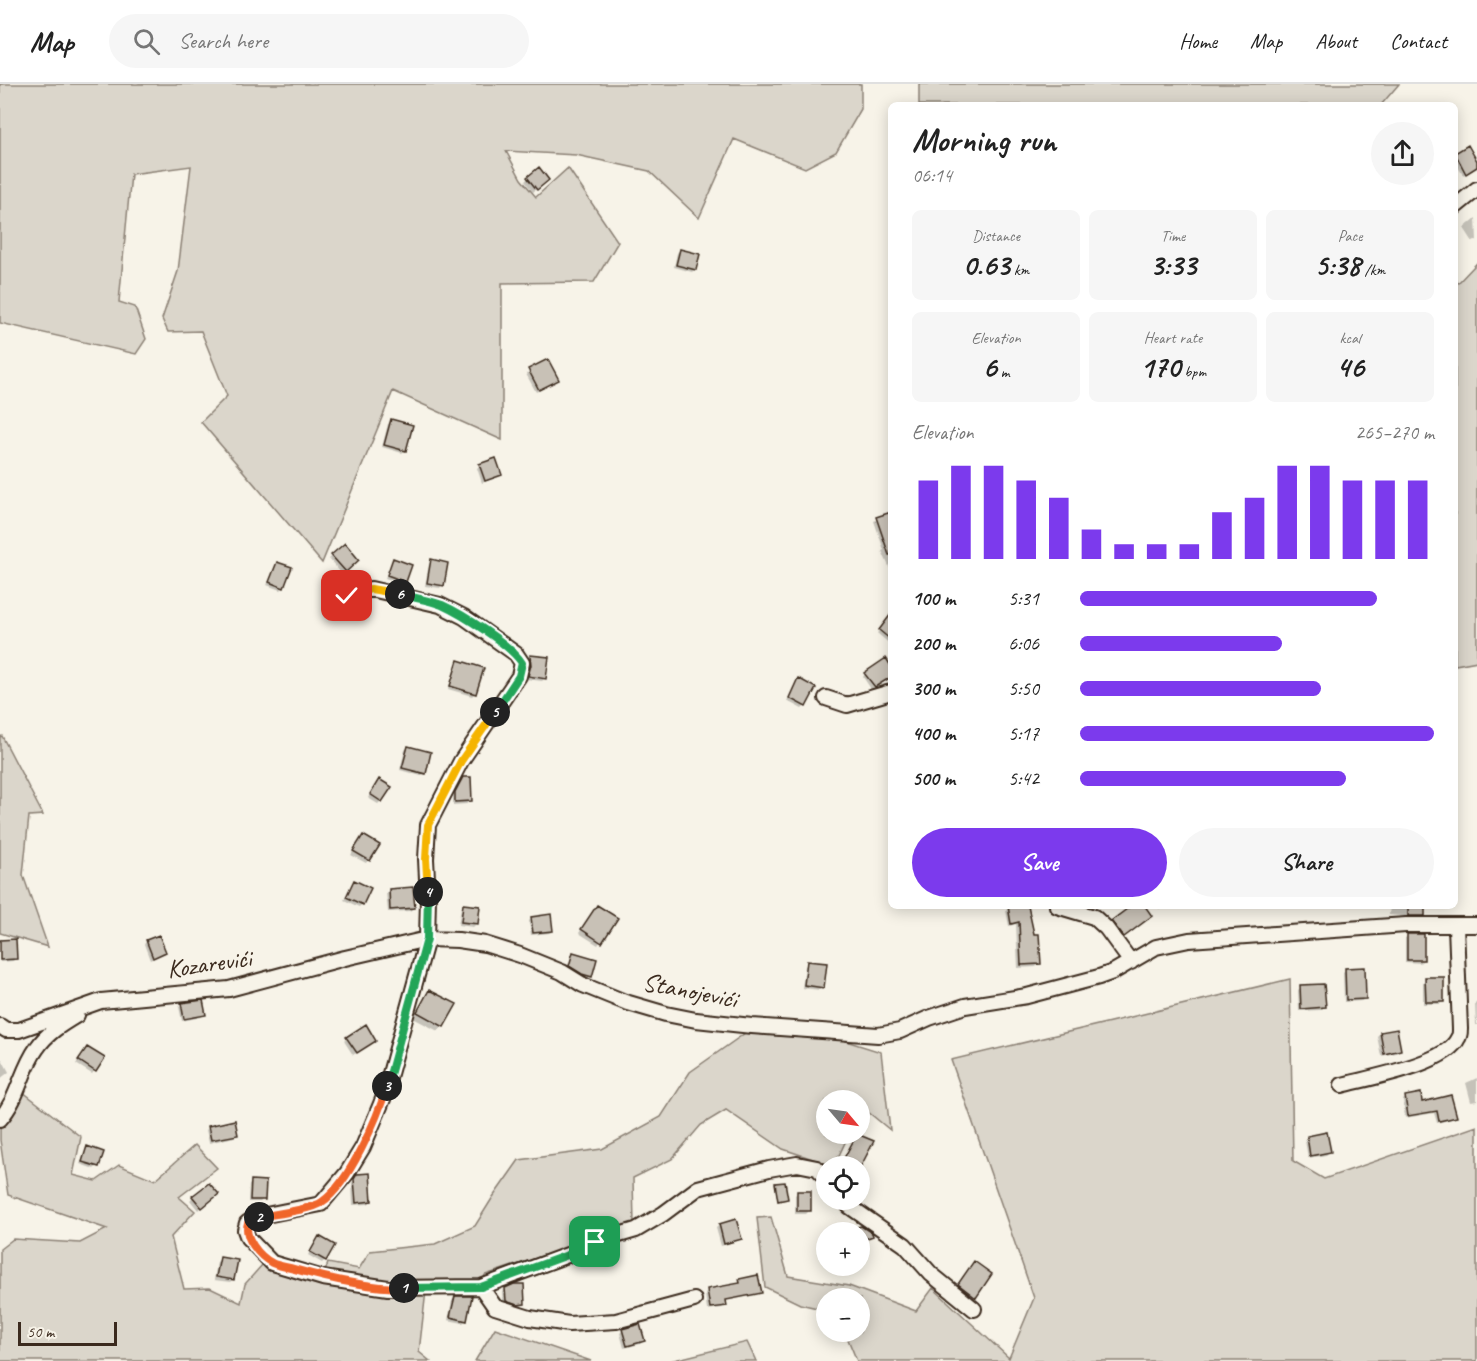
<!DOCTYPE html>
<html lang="en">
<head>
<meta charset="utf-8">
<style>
	:root { --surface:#fff; --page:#f6f6f6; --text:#222; --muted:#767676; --line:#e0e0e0; --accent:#7c3aed }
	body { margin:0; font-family:Caveat,sans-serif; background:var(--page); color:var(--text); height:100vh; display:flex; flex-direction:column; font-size:22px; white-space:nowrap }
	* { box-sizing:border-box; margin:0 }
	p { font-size:20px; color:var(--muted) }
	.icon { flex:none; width:33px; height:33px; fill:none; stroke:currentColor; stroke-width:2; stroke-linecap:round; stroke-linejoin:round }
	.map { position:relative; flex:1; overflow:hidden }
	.details { position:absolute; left:888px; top:18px; width:570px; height:807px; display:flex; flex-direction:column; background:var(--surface); border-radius:9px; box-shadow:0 3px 15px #0003 }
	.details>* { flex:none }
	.needle { width:39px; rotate:119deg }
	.controls { position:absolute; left:816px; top:1006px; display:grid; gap:12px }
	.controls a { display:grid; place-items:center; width:54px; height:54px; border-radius:50%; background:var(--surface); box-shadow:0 3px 15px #0003; font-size:30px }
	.scale { position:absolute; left:18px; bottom:15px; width:99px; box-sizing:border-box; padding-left:6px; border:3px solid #3b2a1e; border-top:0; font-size:16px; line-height:21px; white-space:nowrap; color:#3b2a1e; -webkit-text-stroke:4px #f7f3e8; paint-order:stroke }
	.pin { position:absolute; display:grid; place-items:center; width:51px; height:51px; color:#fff; margin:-26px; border-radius:12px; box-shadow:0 3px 9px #0006 }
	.km { position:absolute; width:30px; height:30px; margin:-15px; border-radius:50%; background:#222; color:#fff; font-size:16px; line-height:30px; text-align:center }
	.round { display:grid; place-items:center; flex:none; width:63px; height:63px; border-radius:32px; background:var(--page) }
	.overview { display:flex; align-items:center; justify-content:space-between; height:102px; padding:0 24px }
	h1 { font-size:33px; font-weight:600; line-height:45px }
	.figures { display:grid; grid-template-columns:repeat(3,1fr); gap:9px; height:102px; padding:6px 24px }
	.figures div { display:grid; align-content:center; border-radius:9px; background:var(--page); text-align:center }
	.figures b { font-size:30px; font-weight:600 }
	.figures small { font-size:16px; font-weight:400 }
	.figures p { font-size:16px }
	.chart { height:168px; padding:12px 24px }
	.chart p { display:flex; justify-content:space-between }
	.chart svg { width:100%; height:108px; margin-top:6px; stroke:var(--accent); stroke-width:6 }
	.primary-button { display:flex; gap:12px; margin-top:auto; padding:12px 24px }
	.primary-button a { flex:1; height:69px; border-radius:36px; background:var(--accent); color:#fff; font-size:24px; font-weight:600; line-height:69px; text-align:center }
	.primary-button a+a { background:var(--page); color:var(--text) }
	ul { padding:0 24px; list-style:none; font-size:20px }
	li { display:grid; grid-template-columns:96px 72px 1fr; align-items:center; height:45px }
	li i { height:15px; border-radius:8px; background:var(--accent) }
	header { display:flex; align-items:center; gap:36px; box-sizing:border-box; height:84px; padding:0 30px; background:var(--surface); border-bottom:2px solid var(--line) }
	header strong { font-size:28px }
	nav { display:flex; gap:33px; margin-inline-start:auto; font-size:21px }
	.search { width:420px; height:54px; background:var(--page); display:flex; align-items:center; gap:15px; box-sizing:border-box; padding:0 21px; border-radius:33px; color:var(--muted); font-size:22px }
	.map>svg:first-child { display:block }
</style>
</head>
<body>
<header>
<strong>Map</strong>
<div class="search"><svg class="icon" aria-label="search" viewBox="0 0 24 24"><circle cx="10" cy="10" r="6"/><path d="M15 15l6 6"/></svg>Search here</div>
<nav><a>Home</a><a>Map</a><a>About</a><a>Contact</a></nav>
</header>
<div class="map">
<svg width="1477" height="1277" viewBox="0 0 1477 1277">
	<rect width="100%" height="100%" fill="#f7f3e8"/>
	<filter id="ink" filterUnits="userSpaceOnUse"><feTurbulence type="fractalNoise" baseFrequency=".0167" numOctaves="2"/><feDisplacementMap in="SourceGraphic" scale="12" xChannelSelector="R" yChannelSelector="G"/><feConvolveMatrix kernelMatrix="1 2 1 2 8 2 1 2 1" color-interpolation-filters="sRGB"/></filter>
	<g filter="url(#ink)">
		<!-- green -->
		<path fill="#dbd6cb" stroke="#8b8074" stroke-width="1.5" d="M0,0h861v25l-25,43 -31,16 -71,-29 -35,79 -50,-47 -73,-16 -70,-4 15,28 15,18 32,-29 50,74 -24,40 -92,1v157l-109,-49 -71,172 -121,-141 26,-26 -26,-65 -33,1 -6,-13 16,-48 13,-105 -60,8 -12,128 16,5 11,32 -10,15 -136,-31z
			M919,0h480l-18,21h-462z
			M1477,179v398l-22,4v-385l3,3z
			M2,652l41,79 -14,1 -6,59 25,72 -48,-14v-196z
			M1290,895l3,182 31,18 153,-53v235h-620l-12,-29h15v-33h-34v11l-26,-6 -35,-17 -8,-69 14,-1 17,59 61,10 67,25 17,-23 76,70 25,-60 -83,-238z
			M751,945l79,7 51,16 9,78 -28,-23 -2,3v-9h-34v33h23l-15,32 -51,-17 -57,-39 -25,15 -29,34 -39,19 1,48 -149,49 -4,12 -54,-5 -8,70 11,9h-430v-112l13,-10 67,4 27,-14 -99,-34 -8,-55v-17l23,-31 58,45 -8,38 23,6 23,-16 36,15 40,-35 22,23 -38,29 16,14 -24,26 13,52 26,-1 31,15 4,-19 17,-19 60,15 6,-17 31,6 11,-18 65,-7 40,-18 18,-29 26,-37 83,-11 59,-32 29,-45z
			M495,1244l96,33h-116z
			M747,1258l9,19h-86z"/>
		<!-- shadow -->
		<path fill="#0003" d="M1467,63l10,19 -14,9 -8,-13v-7z
			M538,85l6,14 -11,9 -8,-11z
			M1476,134l1,22 -4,2 -9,-14z
			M680,166l15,19 -3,3 -18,-5 3,-14z
			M547,277l7,21 -18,10 -10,-18z
			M391,337l14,29 -3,3 -20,-6 6,-23z
			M480,381l20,10 -18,8 -5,-15z
			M891,429v58l-9,-20 2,-1 -10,-29z
			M344,462l13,14 -15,14 -13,-15z
			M393,476l12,21 -3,3 -17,-6z
			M432,477l10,24 -2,3 -15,-2 4,-22z
			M278,479l5,24 -3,3 -13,-5z
			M891,535v26l-14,-12z
			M530,572l15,22 -3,3 -16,-2 2,-10v-10z
			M459,578l16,31 -3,3 -24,-7 8,-24z
			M891,584v8l-20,13 -8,-12 2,-3z
			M796,599l9,23 -3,3 -15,-8z
			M408,663l16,26 -3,3 -21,-6 5,-20z
			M463,695l7,22 -3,3 -14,1v-9z
			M376,700l5,17 -3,3 -10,-6z
			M360,756l18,6 -12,17 -15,-8z
			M354,798l8,22 -3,3 -15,-7z
			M389,806l24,18 -3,3 -22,1 -2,-19z
			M464,821l12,19 -3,3 -15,-2 3,-17z
			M1018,822h9l12,58 -3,3 -18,1 -2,-44 -7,2 -3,-15 2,-3z
			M1134,822h9l5,13 -28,20 -11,-14z
			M1159,822h25l-3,3h-22z
			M1390,822h34l-1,9 -5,5h-15l1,-4 -15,-1z
			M595,826l5,32 -2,3 -19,-12z
			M532,834l20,12 -3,3 -18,2 -2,-14z
			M1408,852l15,24 -3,3 -15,-1v-24z
			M147,857l18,11 -15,8 -6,-16z
			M0,858l16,16 -3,3 -13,1z
			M574,870l16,22 -2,3 -21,-10z
			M808,879l15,24 -3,3 -18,-2 3,-22z
			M1346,885l18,29 -2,3 -18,1 -1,-30z
			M1426,895l17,22 -3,3h-17v-22z
			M1301,903l23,20 -3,3 -22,1 -1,-21z
			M429,907l14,35 -5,5 -25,-13 12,-22z
			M1477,917v24h-1l-1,-22z
			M182,920l22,11 -3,2 -19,4 -3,-14z
			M1380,949l19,17 -3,3 -15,3 -4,-20z
			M347,954l25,5 -19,12 -9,-14z
			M84,967l19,8 -11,15 -16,-10z
			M2,975l7,13 -9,7v-19z
			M1477,994v23l-6,1 -5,-19z
			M1406,1013l15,7 34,12 -3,3 -15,4 -3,-10 -29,5 -2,-18z
			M209,1043l28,7 -3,3 -25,6 -3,-13z
			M858,1051v32h-13l-5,-2z
			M1307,1054l22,14 -3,3 -18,3 -3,-17z
			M88,1064l9,18 -3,3 -14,-5z
			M357,1092l14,25 -3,3 -15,1 -1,-22z
			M252,1098l11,17 -3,3h-12l1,-17z
			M775,1101l11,14 -1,1 -8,1z
			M798,1108l11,19 -3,3h-11v-19z
			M193,1113h21l-16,13 -8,-10z
			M719,1141l21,13 -3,3 -16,5 -5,-18z
			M316,1157l9,19 -3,3 -14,-8z
			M220,1175l13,20 -3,3 -16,-2 3,-18z
			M971,1182l19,8 -18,26 -16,-12z
			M740,1196l20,12 -3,3 -32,6v4l-3,3 -15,2 -2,-17 3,-3 30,-5z
			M505,1205l19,14 -3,3 -8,1 -10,-3 -1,-12z
			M455,1214l11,22 -3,3 -15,-3 4,-19z
			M623,1246l20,11 -3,3 -16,4 -4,-15z"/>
		<!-- building -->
		<path fill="#c8c1b6" stroke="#3b2a1e" stroke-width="1.5" d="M1468,61l9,16v6l-11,7 -11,-21z
			M539,83l10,13 -12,10 -10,-13z
			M680,165l20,5 -4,16 -20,-5z
			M548,275l11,21 -20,10 -11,-21z
			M391,335l22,6 -7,26 -22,-6z
			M496,374l6,17 -17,6 -6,-17z
			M891,428v43h-2l-13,-38z
			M345,459l14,17 -13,12 -15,-17z
			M393,474l19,7 -6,17 -19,-7z
			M431,475l17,4 -4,23 -17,-3z
			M277,478l15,5 -8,21 -15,-6z
			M891,530v26l-12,-10z
			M530,571l19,2 -3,22 -18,-3 3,-11z
			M886,574l5,8v11l-16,10 -11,-14z
			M458,576l26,8 -8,26 -26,-8z
			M798,594l18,10 -10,19 -17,-9z
			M408,662l23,6 -5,22 -24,-6z
			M463,693h8l1,24 -17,1v-10z
			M379,695l13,8 -10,15 -12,-8z
			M363,751l17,10 -10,16 -17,-10z
			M354,796l17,8 -8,17 -17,-8z
			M413,803l2,21 -25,2 -1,-21z
			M463,820l17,2 -2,18 -17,-2z
			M597,821l21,13 -16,25 -21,-14z
			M1008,822h20l6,28h5l2,30 -20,1 -2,-43 -8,2z
			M1131,822h14l7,10 -28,21 -13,-16z
			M1408,822h17v10h-17z
			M551,830l2,17 -20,2 -2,-16z
			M1407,850h17v26h-17z
			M159,851l7,17 -13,6 -7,-18z
			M16,855l1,20 -17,1v-20z
			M573,868l24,7 -5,18 -10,-3 -13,-8z
			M807,877l20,2 -3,25 -20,-3z
			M1365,883l1,32 -20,1 -1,-32z
			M1425,893h19v25h-18z
			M1324,900l2,23 -25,2 -1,-24z
			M429,906l28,14 -13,23 -27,-15z
			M203,916l3,15 -22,4 -3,-16z
			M366,940l10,17 -19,12 -11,-16z
			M1397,945l4,21 -17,4 -4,-22z
			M87,963l18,11 -9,14 -18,-12z
			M1421,1009l1,9 29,-7 6,22 -18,4 -2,-10 -29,5 -3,-20z
			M235,1036l3,15 -27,5 -3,-14z
			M1327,1048l4,20 -21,4 -3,-20z
			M857,1050l17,7 -14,27 -8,-1 -10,-5z
			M87,1062l17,6 -5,15 -17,-5z
			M370,1089l2,28 -16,2 -2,-24 3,-5z
			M251,1096l15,1 -1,19h-15z
			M785,1098l3,17 -10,2 -3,-18z
			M209,1099l10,11 -17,14 -10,-12z
			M797,1107h14v20h-14z
			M736,1135l6,20 -18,5 -5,-20z
			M861,1142l11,7 1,3 -11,4 -5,-13z
			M319,1152l16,9 -9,16 -16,-9z
			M220,1173l18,3 -4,20 -18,-3z
			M974,1177l18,13 -16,24 -18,-14z
			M758,1191l4,18 -36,7 1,6 -17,2 -3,-19 33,-6 -1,-4z
			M514,1200h10l1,20 -8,1 -11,-4 -1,-13z
			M455,1212h17l-5,25 -17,-4z
			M640,1240l5,17 -18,5 -5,-17z"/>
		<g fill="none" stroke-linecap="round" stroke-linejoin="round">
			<!-- minor casing -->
			<g stroke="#3b2a1e" stroke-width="18">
				<path id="minor" d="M1455,123l22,-18
					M341,499l-2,7 3,4 5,2 24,-7 69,16 24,12 52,37 6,9 -3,13 -58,85 -33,64 -2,34 2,40 -1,40 -44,160 -20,48 -16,26 -26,31 -65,13 -9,6 -2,7 3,8 24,25 51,15 65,10 93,-1 92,-34 22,-11 41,-12 27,-16 35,-26 71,-19 28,-5 20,4 9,9
					M826,614l21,7 44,-13
					M1057,822l37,11 12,11 25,34
					M0,942l6,4h13l82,-29 128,-12 116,-31 82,-19 31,1 27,4 35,11 42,17 21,13 42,17 41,12 30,6 56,6 126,9 22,-4 29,-13 36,-12 62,-10 72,-19 14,-5 43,-25 33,-7 217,-15h71
					M1342,1001c26,-7 105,-21 116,-47 2,-2 2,-6 2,-9l-4,-103
					M0,1035c19,-21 21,-49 37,-71 10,-15 25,-24 40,-33
					M844,1116l5,6 56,39 26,29 43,35
					M481,1203l14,20 35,11 39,6 47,-3 78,-21"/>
			</g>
			<!-- minor -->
			<use href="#minor" stroke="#f7f3e8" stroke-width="14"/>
		</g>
	</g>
	<g fill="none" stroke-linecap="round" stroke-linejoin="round" filter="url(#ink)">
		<!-- split-1 casing -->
		<g stroke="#fff" stroke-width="12">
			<path id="split-1" d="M404,1204l77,-1 92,-34 22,-11"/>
		</g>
		<!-- split-2 casing -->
		<g stroke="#fff" stroke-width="12">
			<path id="split-2" d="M259,1133l-11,6c-5,14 11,33 24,40 6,3 15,4 22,6 35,10 73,19 110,19"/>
		</g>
		<!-- split-3 casing -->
		<g stroke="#fff" stroke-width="12">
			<path id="split-3" d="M259,1133c15,-3 52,-7 63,-15 27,-18 56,-85 65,-116"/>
		</g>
		<!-- split-4 casing -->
		<g stroke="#fff" stroke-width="12">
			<path id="split-4" d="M387,1002l40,-147 1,-47"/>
		</g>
		<!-- split-5 casing -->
		<g stroke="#fff" stroke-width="12">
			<path id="split-5" d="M428,808l-2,-33 2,-34 33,-64 34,-49"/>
		</g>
		<!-- split-6 casing -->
		<g stroke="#fff" stroke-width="12">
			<path id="split-6" d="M400,510c14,4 29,6 42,11 20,9 69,40 80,58l-3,13 -24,36"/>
		</g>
		<!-- split-7 casing -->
		<g stroke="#fff" stroke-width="12">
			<path id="split-7" d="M347,512l24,-7 29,5"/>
		</g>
		<!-- split-1 -->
		<use href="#split-1" stroke="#22a559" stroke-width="8"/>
		<!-- split-2 -->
		<use href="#split-2" stroke="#f0652b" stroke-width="8"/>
		<!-- split-3 -->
		<use href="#split-3" stroke="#f0652b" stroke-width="8"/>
		<!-- split-4 -->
		<use href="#split-4" stroke="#22a559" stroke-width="8"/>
		<!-- split-5 -->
		<use href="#split-5" stroke="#f5b400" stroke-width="8"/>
		<!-- split-6 -->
		<use href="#split-6" stroke="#22a559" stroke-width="8"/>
		<!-- split-7 -->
		<use href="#split-7" stroke="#f5b400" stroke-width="8"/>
	</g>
	<g text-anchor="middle" stroke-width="4.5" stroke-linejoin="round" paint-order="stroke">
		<!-- street labels -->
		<g font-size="26" fill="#3b2a1e" stroke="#f7f3e8">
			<text transform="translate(209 879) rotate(-8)" y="9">Kozarevići</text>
			<text transform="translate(690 906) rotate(11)" y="9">Stanojevići</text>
		</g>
	</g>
</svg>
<div class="controls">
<a><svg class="needle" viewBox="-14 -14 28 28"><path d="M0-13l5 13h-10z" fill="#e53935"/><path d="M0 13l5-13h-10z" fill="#767676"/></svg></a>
<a><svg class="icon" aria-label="locate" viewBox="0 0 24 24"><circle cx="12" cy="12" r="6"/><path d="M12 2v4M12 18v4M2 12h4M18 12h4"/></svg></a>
<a>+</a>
<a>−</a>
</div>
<div class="scale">50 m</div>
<div class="pin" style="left:595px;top:1158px;background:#1e9e55"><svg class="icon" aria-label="arrive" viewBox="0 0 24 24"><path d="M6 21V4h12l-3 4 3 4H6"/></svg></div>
<div class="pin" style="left:347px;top:512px;background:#d93025"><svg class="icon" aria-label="check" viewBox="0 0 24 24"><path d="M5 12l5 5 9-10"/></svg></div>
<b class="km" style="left:404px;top:1204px">1</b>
<b class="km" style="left:259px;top:1133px">2</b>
<b class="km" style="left:387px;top:1002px">3</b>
<b class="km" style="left:428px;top:808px">4</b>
<b class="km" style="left:495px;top:628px">5</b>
<b class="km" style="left:400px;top:510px">6</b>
<section class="details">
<div class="overview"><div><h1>Morning run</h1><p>06:14</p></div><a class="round"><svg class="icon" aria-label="share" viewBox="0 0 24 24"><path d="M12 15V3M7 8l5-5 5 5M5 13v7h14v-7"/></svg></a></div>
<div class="figures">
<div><p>Distance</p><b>0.63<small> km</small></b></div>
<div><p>Time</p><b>3:33</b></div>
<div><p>Pace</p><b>5:38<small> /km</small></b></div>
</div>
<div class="figures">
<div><p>Elevation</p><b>6<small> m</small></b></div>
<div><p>Heart rate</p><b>170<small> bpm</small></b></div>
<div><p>kcal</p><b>46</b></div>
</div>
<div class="chart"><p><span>Elevation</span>265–270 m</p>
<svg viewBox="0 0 160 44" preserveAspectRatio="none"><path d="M5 44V12M15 44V6M25 44V6M35 44V12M45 44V19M55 44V32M65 44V38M75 44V38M85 44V38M95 44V25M105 44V19M115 44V6M125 44V6M135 44V12M145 44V12M155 44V12"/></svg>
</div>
<ul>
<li><b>100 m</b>5:31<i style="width:84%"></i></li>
<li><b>200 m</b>6:06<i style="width:57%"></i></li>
<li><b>300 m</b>5:50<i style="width:68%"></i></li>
<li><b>400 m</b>5:17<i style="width:100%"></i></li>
<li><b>500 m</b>5:42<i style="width:75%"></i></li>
</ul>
<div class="primary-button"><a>Save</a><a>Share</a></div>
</section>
</div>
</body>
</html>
